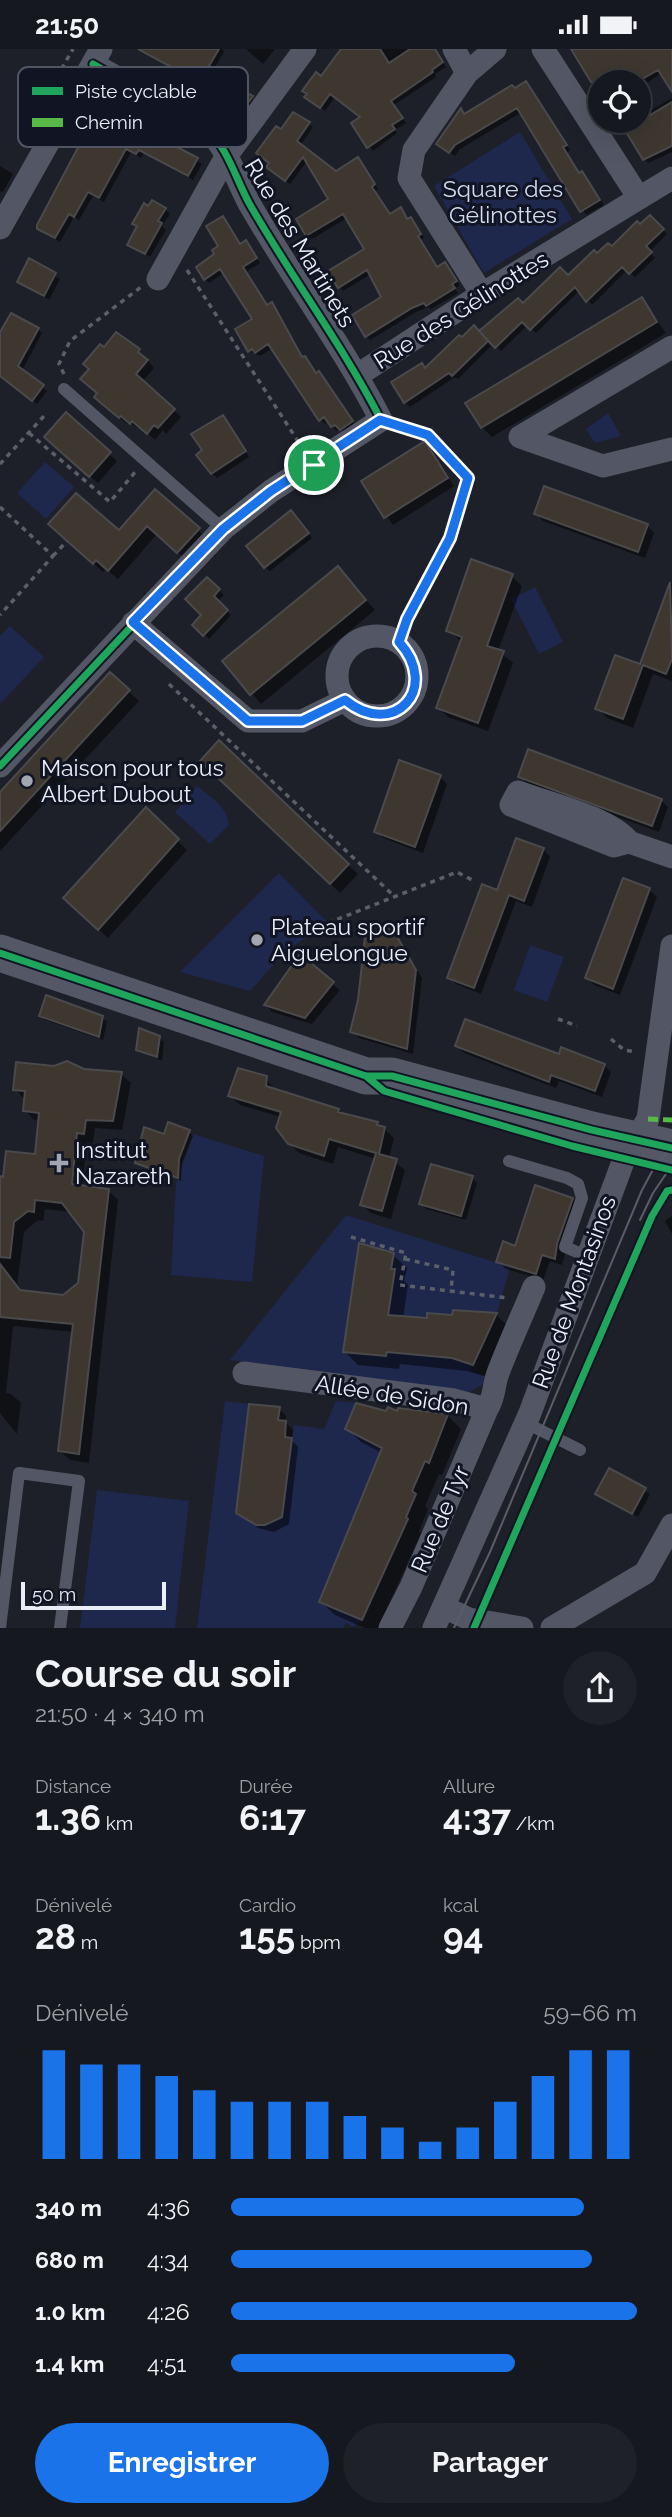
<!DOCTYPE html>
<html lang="fr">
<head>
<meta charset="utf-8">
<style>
	:root { --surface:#16181f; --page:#1f2128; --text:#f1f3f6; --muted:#9ea0a4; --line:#35373d; --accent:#1a73e8 }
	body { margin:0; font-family:Raleway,sans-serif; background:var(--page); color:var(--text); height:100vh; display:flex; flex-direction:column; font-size:26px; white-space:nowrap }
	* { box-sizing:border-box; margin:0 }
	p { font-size:23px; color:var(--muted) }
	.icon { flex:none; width:38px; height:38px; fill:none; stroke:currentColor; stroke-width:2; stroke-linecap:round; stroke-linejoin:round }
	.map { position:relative; height:1579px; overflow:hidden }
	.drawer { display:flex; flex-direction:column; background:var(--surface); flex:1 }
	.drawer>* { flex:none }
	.fabs { position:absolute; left:588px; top:21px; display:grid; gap:14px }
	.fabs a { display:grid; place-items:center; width:63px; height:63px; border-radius:50%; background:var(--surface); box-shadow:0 7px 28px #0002,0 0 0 2px var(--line); font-size:35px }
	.scale { position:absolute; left:21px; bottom:18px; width:145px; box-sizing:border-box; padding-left:7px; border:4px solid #eaeef9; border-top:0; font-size:19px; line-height:24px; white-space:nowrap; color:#eaeef9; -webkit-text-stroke:5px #101423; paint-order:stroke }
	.pin { position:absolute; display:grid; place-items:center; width:60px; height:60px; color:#fff; margin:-30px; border:4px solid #fff; border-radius:50%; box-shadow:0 2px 7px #0007 }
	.round { display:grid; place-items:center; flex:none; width:74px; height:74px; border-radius:37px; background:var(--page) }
	.overview { display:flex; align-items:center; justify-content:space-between; height:119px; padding:0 35px }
	h1 { font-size:38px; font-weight:700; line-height:52px }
	.metrics { display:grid; grid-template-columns:repeat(3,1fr); gap:10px; height:119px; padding:7px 35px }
	.metrics div { display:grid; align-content:center }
	.metrics b { font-size:35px; font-weight:700 }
	.metrics small { font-size:19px; font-weight:400 }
	.metrics p { font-size:19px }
	.chart { height:196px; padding:14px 35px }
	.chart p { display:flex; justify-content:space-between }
	.chart svg { width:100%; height:126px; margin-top:7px; stroke:var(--accent); stroke-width:6 }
	.primary-button { display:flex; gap:14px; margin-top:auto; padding:14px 35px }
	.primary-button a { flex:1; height:80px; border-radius:42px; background:var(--accent); color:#fff; font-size:28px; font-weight:700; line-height:80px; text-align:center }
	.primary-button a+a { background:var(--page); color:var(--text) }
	ul { padding:0 35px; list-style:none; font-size:23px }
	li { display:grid; grid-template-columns:112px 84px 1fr; align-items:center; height:52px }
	li i { height:18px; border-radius:9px; background:var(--accent) }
	.status { display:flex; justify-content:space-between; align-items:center; height:49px; padding:0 35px; background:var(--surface); direction:ltr }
	.status svg { height:19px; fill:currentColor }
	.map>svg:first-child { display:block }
</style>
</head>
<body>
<div class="status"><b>21:50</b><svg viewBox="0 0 49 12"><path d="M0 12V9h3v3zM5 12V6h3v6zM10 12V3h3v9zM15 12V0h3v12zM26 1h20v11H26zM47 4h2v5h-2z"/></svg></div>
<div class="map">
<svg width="672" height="1579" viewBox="0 0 672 1579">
	<rect width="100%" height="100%" fill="#1e2029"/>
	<!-- green -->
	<path fill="#1e274c" d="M520,83l52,87 -88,54 -50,-87z
		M608,364l13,23 -26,7 -9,-14z
		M45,413l29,25 -28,32 -29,-26z
		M535,538l28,55 -24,12 -28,-55z
		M10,577l34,31 -44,47v-68z
		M197,737c14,11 30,21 32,39l-19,19 -35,-32z
		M279,824l49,50 -42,28 -36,40 -70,-19z
		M530,896l34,12 -17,45 -33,-12z
		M193,1085l71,22 -12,126 -81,-7 5,-92z
		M346,1166l164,52 -13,46 -44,-3 -1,11 -7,-7 -17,-1 -1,5 -39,-3 7,-45 -4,-1 3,-16 -35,-9 -16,108 43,4 1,-4 65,6 21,7 -2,6 16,5 -1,7 -17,9 -12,-1 -227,-31z
		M225,1352l24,3 -13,109c27,17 20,11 46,5l12,-93 30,4 12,-28 20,2 -11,25 37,20 -63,154 43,18 -9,7 -7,-4 -3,5h-146z
		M97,1441l92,11 -14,127h-95z"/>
	<!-- shadow -->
	<path fill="#0007" fill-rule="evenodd" d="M149,0h73l2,3 -11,18 20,11 3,7 20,14 -7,9 -98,-54 -4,-5z
		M246,0h29l-12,15z
		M343,0h92l11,18 -11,7 1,3 -42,28 12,18 -11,7 2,3 -24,18 -4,-5 -7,-28 -27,-21 -10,14 -14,-11 10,-21z
		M575,0h96l1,32 -10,-8 -23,15v-6h-39v7z
		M530,39l40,62 -3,3 13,22 7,3 17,27 -18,10 -64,-103 -62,37 -5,7 -12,-8 18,-37 5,4 49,-25z
		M672,49v54l-24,11 -28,-42h19v-10l3,5z
		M101,58l58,31 18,5 3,7 22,14 -9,16 -49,-27 -3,5 -10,-6 -27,50 -11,-6 -14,24 -5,-3 -14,25 -21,-14z
		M293,66l20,12 -13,19 36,27 22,-14 4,4 16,26 -4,3 16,24 10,-6 8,11 3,-2 4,4 9,15 -4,2 17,28 8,-4 15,21 -5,4 3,4 -27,16 -2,-2 -13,5 -46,28 -4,-5 17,-37 -12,-24 -28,17 -13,-19 36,-22 -19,-32 -35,21 -5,-4 23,-35 -23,-39 -17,23 -18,-13 9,-39z
		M0,117l13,8 -10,18 -3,-1z
		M149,159l16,1 5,5 -8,12 4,4 -16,27 -20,-13 8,-16 -4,-5z
		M650,168l17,17 -18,18 6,6 -20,19 -8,-7 -35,35 -12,-15 -44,43 -8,-8 -27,26 -20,-20 87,-54 29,-22 15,-6z
		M223,169l18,28 9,1 10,16 -14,9 22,34 3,-2 4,4 28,51 20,18 33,49 -10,7 -6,-5 -4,3 -7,-10 -4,3 -4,-4 -50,-71 -11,7 -11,-5 5,-31 -29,-48 -16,11 -4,-4 16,-32z
		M30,211l30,19 -11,21 -30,-19z
		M642,250l24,34 -174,104 -10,-10z
		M474,279l17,18 -33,33 -3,-2 -45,30 -5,-5 21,-32z
		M0,280h38l4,4 -20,38 25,20 -10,13 -37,-31z
		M104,301l35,1 7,7 8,10 -12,14 39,35 -15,17 -3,-4 -8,10 -14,-13 -2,2 -10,-7 -2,2 -24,-20 -4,-10z
		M66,366l51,46 -19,22 -45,-39z
		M227,373l22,35 -32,21 -5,-5z
		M425,394l29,43 -61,39 -30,-43z
		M155,443l53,47 -20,22 -31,-27 -39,45 -12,-10 -3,3 -43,-39h59z
		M536,464l111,12 7,8 -9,25 -102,-37z
		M295,468l17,21 -42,33 -5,-4z
		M338,519l37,42 -114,94 -37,-43z
		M512,527l10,10 -24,65 15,12 -25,68 -40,-14 -10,-10 24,-65 -14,-12z
		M207,530l17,16 -7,7 14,13 -22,24 -14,-14 9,-10z
		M672,533v99l-19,-7 -20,54 -26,-10 -9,-9 43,-43z
		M111,626l28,26 -139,150v-57z
		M202,712l146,104 10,9 -18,19z
		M520,727l141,24 7,7 -9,25 -132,-48z
		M440,728l7,7 -24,69 -40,-15 -7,-7z
		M146,760l41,41 -79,88 -33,-31z
		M543,800l7,8 -18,50 -16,-6 -35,93 -25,-10 -7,-7 49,-85z
		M649,841l8,7 -37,98 -26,-10 -7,-7z
		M389,877l33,52 -9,76 -54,-16 -7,-7 8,-31z
		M300,908l40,33 -28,34 -40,-12 -6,-7z
		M41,967l61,1 5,5 -4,18 -58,-20z
		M159,989l5,4 -2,19 -24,-11z
		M457,997l103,10 44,9 7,7 -9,25 -43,-16 -3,7 -92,-35z
		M83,1021l38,4 10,9 -9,47 -27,-2 -2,15 -6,-1 -5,45 27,4 9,9 -29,263 -19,-3 -10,-9 14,-119 -61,-6 -7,67 5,1 10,9 -4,31 -17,-21v-227l5,-7 31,-23 4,-35 -6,-1 -9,-10 -1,-11 -9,-10zM45,1160l26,3 15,20 -6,52 -17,13 -41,-5 -5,-6 7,-54 14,-12 5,1z
		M266,1029l9,13 102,32 17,15 -5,20 16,12 -14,49 -20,-6 -9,-9 14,-45 -38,-12 -5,17 -34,-11 -10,-10 -8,-26 -41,-12 -10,-9z
		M189,1083l4,4 -11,27 -1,18 -44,-19 28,-25z
		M472,1129l5,5 -11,37 -40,-11 -5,-5z
		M571,1149l8,7 -17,60 -12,-4 -7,19 -37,-11 -8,-8z
		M672,1167v18l-7,-13z
		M393,1206l14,13 -3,13 4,4 -5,33 26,2 25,-3v-6l42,4 14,13 -23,49 -20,-6 -67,-7 -1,5 -41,-4 -13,-13z
		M279,1360l7,7 -1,6 8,8 -1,10 6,7 -9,77 -15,8 -16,-4 -20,-16z
		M399,1361l49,6 13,13 -19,46 -3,-1 -14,32 3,3 -9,23 2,1 -43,95h-13l-30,-13 -14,-13 61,-149 -21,-11 -14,-14 52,-14z
		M609,1421l41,24 -12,23 -41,-24z"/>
	<!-- building -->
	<path fill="#3d3730" stroke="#4a494b" stroke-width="2" d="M138,0h81l-10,17 25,14 -2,4 21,12 -8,11z
		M341,0h39l9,14 21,-14h25l8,13 -11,8 1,2 -42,29 12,17 -11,7 3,4 -28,19 -16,-25 9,-6 -30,-23 -10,14 -16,-11 3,-3 -5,-3 14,-19 5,4z
		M571,0h101v43l-14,-22 -21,12h-46z
		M526,32l41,64 -4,2 16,26 3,-2 18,29 -20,12 -63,-104 -62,37 -6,8 -13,-9 25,-36 3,6 48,-29 3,3z
		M672,53v44l-29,14 -18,-30z
		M101,55l57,32 3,-4 17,9 -3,5 23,12 -10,18 -49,-26 -3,4 -10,-5 -27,49 -11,-6 -14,25 -5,-3 -14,24 -18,-9v-4z
		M293,63l17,10 -13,19 39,30 22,-14 17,27 -3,3 18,27 11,-7 6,12 4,-2 10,17 -3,2 19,31 8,-5 12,19 -5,3 3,4 -29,18 -2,-3 -12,5 -47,29 -13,-22 29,-18 -14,-27 -29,18 -10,-17 36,-22 -21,-35 -37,22 -10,-17 32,-20 -25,-42 -18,24 -19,-14 3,-4 -13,-10 20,-27 5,3z
		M152,151l14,8 -8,13 4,2 -17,31 -18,-9 10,-19 -5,-2 12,-21 4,3z
		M650,166l14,14 -18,17 6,6 -23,22 -7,-7 -36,35 -11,-15 -45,43 -8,-8 -27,26 -16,-17 39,-33 5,5 37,-36 8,8 26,-25 3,3 11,-10 4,3 25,-25 3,3z
		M223,167l17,28 6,-4 11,18 -14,9 24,38 5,-3 30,55 3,-1 11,17 3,-2 34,50 -13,9 -5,-5 -4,2 -7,-10 -5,4 -51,-77 -13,9 -3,-4 -4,3 -13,-23 17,-10 -32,-50 -16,11 -8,-13 18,-13 -2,-4 6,-4 -12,-20z
		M29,209l27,15 -12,23 -27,-14z
		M642,248l15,25 -176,106 -16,-25z
		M11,264l28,15 -21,38 26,19 -12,16 -32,-25v-44z
		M474,276l14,16 -36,35 -3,-3 -45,30 -13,-21 31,-19 3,5 34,-33 3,2z
		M116,283l24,17 -2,3 10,8 -12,14 39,35 -17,19 -4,-3 -7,9 -15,-13 -2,3 -9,-8 -2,2 -17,-14 -8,-7 3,-4 -17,-14 9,-10 -6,-5 17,-20 4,3z
		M66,363l45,40 -22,25 -45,-40z
		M223,366l23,36 -35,23 -15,-19 6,-5 -11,-16z
		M425,392l23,37 -64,40 -23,-37z
		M544,437l104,38 -10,28 -104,-38z
		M155,440l45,39 -23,25 -30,-27 -39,45 -12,-11 -3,4 -45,-40 28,-31 43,37z
		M291,461l18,23 -45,35 -18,-22z
		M471,510l42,15 -26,72 17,5 -26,72 -42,-15 26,-71 -16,-6z
		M338,517l28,34 -116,95 -28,-34z
		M207,528l13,12 -6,7 14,14 -25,26 -11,-11 9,-10 -16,-16z
		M670,533l2,77 -6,15 -23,-9 -20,54 -28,-10 20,-54 25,9z
		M110,623l20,18 -130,141v-39z
		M219,691l130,124 -19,20 -130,-123z
		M528,700l134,50 -10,27 -134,-49z
		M399,711l42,15 -26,72 -41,-15z
		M146,758l33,32 -81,91 -35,-32z
		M516,789l28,10 -20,53 -15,-6 -35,93 -27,-10 35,-94 15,6z
		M623,829l27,10 -37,101 -28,-11z
		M390,875l26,46 -9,79 -57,-17 8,-32 7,-63z
		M300,905l34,28 -29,36 -41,-13z
		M46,946l57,21 -4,21 -60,-21z
		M465,970l94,35 2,-7 44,17 -10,27 -44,-16 -2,7 -94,-36z
		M139,979l21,8 -3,21 -21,-7z
		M67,1012l17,8 38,3 -9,49 -27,-1 -2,14 -7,-1 -5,51 37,5 -30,265 -21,-3 15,-127 -73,-7v-53l20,26 43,5 15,-12 6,-51 -22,-29 -27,-3 -1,12 -6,-1 -14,11 -4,36 -10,-1v-81l3,1 3,-26 29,3 4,-41 -16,-2 2,-20 -12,-1 3,-28 38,4z
		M238,1019l29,8 -1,10 73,23 -1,3 40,10 -1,3 8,2 -6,27 18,5 -15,52 -22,-6 16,-52 -47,-14 -5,17 -36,-12 -12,-16 5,-16 -53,-16z
		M168,1073l22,8 -11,29 -1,19 -43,-15 9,-36 20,7z
		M431,1115l42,12 -12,40 -42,-12z
		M535,1136l38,13 -16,46 -2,15 -13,-4 -6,19 -40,-12 7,-21 12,5z
		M359,1194l35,10 -3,16h4l-7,46 39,3v-5l25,2 1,-5 44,3 -24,52 -21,-7 -65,-6 -1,4 -43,-4z
		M356,1354l30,8 2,-4 9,4 1,-3 50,6 -19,49 -4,-2 -13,30 4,3 -10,23 2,2 -46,101 -43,-18 63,-154 -37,-19z
		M249,1355l31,3 -2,13 8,1 -1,16 7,1 -10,79 -17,8h-9l-20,-12z
		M609,1419l37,20 -14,26 -37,-20z"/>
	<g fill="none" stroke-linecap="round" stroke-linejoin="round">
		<!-- path -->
		<path stroke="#5b5f6a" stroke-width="3.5" stroke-dasharray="5 5" stroke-linecap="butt" d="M30,88l-5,-5 48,-83
			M187,221l116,179
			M64,325l-5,-10 11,-23 71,-54
			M399,377l29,9 40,43 -18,60 -43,81 -8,23
			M29,384l81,69 26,-31
			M0,415l44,-48
			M0,458l53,49 -53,59
			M53,507l14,-15
			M169,635l225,212
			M328,874l129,-51 17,9
			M558,970l19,7
			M611,990l13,11 12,2
			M351,1188l55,16 -6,32 108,13
			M405,1210l48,11 -2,21"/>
		<!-- lane -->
		<path stroke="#535765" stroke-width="12" d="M64,340l159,140
			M509,1112l58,17 11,6 4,14 -17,49 24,10
			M526,1374l54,27
			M0,1579l19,-155 60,8 -19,147"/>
		<!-- street -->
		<path stroke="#535765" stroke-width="23" d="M454,0l13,24
			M543,0l96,149
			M0,179l101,-179
			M158,230l69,-124 78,-106
			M482,245l-73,-116 5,-28 53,-77 28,-24
			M672,298l-152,90 83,29 69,-17
			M358,326l124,-81 190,-116
			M133,574l115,98h54l43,-21
			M337 627a40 40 0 1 1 80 0a40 40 0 1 1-80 0Z
			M0,717l223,-237 48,-38 110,-71c-39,-76 -90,-143 -132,-217 -14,-26 -21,-54 -42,-74l-114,-65
			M629,793c-18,-24 -81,-39 -111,-50l-7,13 103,41 15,-4 43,15
			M244,1324l210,27 33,9c8,-12 6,-23 11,-36 11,-29 24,-57 36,-86
			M444,1558l25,12 53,9
			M390,1579l21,-41 76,-178
			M434,1579l96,-215 94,-254 24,-40 24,-173
			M552,1579l93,-55 27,-48"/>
		<!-- primary -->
		<path stroke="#545766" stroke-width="37" d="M0,904l366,123h26l200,54 80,18"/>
		<!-- tram -->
		<path stroke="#5a5c67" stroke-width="2" d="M640,1171l13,-27 19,-28
			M454,1579l36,-76 152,-362 13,-24 17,-18"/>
		<!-- quiet -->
		<path stroke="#58b947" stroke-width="5" stroke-dasharray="10 5" stroke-linecap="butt" d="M648,1070l24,1"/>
		<!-- cycleway casing -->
		<g stroke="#101423" stroke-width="11">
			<path id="cycleway" d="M0,717l223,-237 48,-38 110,-71c-39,-76 -90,-143 -132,-217 -14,-26 -21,-54 -42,-74l-114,-65
				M0,904l366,123h26l200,54 80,18
				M366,1027l18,15 188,55 100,24
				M474,1579l178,-412 15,-25 5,-1"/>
		</g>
		<!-- cycleway -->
		<use href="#cycleway" stroke="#20a55d" stroke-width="7"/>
	</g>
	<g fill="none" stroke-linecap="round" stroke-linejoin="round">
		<!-- route casing -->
		<g stroke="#fff" stroke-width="14">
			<path id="route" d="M380,371l48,15 40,43 -18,60 -43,81 -8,23c42,46 -5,98 -54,58l-43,21h-54l-115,-99 90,-93 48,-38z"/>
		</g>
		<!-- route -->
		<use href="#route" stroke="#1a73e8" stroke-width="9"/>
	</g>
	<!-- markers -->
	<g fill="#a3a6b0" stroke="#101423" stroke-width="2.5">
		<circle cx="27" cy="732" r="7"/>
		<circle cx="257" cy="891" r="7"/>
		<path d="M55.5 1103.5h7v7h7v7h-7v7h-7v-7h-7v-7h7z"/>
	</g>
	<g text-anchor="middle" stroke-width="6" stroke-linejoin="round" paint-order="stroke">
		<!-- park labels -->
		<g font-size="23" fill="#d3daee" stroke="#101423">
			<text x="503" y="148">Square des<tspan x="503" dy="26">Gélinottes</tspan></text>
		</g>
		<!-- street labels -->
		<g font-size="23" fill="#eaeef9" stroke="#101423">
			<text transform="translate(300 194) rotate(59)" y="8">Rue des Martinets</text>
			<text transform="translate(461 261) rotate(-32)" y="8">Rue des Gélinottes</text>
			<text transform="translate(574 1243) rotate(-70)" y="8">Rue de Montasinos</text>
			<text transform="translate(392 1346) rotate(9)" y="8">Allée de Sidon</text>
			<text transform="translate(440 1470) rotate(-67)" y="8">Rue de Tyr</text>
		</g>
		<!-- poi labels -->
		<g font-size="23" fill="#eaeef9" stroke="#101423" text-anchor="start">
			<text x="41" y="727">Maison pour tous<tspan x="41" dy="26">Albert Dubout</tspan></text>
			<text x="271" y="886">Plateau sportif<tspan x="271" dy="26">Aiguelongue</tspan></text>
			<text x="75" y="1109">Institut<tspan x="75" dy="26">Nazareth</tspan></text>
		</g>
	</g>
	<!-- legend -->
	<rect x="18" y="18" width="230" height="80" rx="10" fill="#101423" stroke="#515563" stroke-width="2"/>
	<rect x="32" y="38" width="31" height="8" fill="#20a55d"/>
	<rect x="32" y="69" width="31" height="9" fill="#58b947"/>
	<g font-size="19" fill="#eaeef9">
		<text x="75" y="49">Piste cyclable</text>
		<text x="75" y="80">Chemin</text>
	</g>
</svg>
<div class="fabs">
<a><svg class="icon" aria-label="locate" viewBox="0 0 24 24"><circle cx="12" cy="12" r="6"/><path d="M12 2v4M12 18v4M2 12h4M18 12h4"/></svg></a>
</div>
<div class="scale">50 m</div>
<div class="pin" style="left:314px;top:416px;background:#1e9e55"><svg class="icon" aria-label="arrive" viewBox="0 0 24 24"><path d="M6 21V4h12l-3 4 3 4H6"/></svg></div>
</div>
<section class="drawer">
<div class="overview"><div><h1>Course du soir</h1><p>21:50 · 4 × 340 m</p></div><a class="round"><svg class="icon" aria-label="share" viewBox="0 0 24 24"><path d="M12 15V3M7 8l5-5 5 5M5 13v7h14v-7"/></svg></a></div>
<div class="metrics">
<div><p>Distance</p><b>1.36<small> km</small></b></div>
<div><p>Durée</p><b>6:17</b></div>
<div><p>Allure</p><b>4:37<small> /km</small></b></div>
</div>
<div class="metrics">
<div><p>Dénivelé</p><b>28<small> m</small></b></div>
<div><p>Cardio</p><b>155<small> bpm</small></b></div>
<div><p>kcal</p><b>94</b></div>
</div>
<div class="chart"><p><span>Dénivelé</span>59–66 m</p>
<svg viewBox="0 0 160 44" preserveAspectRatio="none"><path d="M5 44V6M15 44V11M25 44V11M35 44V15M45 44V20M55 44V24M65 44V24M75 44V24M85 44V29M95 44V33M105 44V38M115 44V33M125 44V24M135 44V15M145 44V6M155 44V6"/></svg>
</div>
<ul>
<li><b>340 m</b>4:36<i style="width:87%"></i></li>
<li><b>680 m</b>4:34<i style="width:89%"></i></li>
<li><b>1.0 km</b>4:26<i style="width:100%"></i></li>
<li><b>1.4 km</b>4:51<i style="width:70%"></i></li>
</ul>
<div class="primary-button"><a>Enregistrer</a><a>Partager</a></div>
</section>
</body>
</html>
